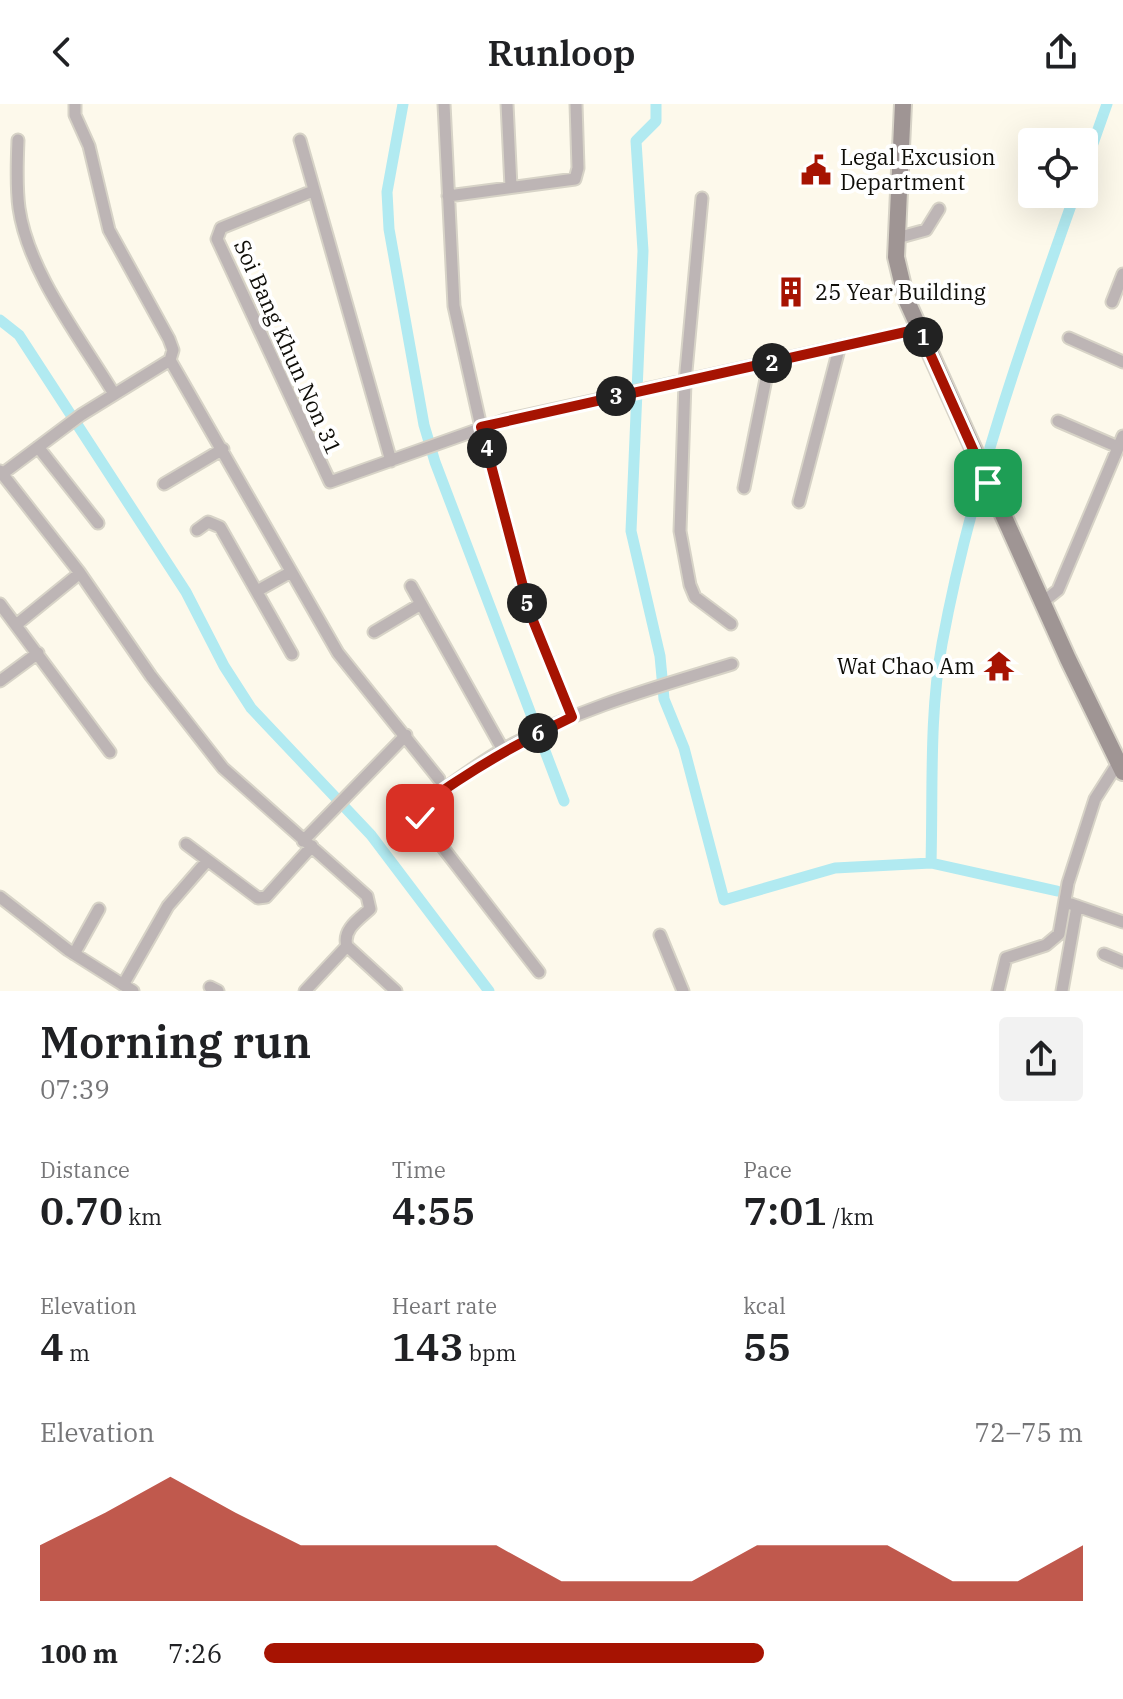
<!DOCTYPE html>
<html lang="en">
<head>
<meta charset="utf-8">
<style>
	:root { --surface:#fff; --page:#f2f2f2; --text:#202124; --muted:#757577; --accent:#a61302 }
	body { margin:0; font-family:"IBM Plex Serif",serif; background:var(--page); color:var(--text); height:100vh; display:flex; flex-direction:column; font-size:30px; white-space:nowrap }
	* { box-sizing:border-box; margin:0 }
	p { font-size:26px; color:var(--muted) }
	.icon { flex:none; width:44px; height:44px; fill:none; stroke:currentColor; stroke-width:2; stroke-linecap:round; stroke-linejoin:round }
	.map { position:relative; height:887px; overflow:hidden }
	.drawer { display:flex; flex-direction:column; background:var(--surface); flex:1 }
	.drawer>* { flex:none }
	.tools { position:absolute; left:1018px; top:24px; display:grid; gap:16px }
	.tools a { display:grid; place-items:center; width:80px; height:80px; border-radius:8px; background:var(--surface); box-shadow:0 8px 32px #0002; font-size:40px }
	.pin { position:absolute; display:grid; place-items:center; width:68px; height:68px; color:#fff; margin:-34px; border-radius:16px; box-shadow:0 4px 12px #0006 }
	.km { position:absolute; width:40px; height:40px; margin:-20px; border-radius:50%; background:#222; color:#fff; font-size:22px; line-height:40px; text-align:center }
	.round { display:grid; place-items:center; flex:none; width:84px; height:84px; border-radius:8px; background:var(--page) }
	.summary { display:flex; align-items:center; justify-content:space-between; height:136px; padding:0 40px }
	h1 { font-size:44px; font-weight:600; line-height:60px }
	.metrics { display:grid; grid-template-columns:repeat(3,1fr); gap:12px; height:136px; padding:8px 40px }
	.metrics div { display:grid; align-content:center }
	.metrics b { font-size:40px; font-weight:600 }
	.metrics small { font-size:22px; font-weight:400 }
	.metrics p { font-size:22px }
	.chart { height:224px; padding:16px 40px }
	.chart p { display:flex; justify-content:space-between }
	.chart svg { width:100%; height:144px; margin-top:8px; fill:var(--accent); opacity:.7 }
	ul { padding:0 40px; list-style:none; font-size:26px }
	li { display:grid; grid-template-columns:128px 96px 1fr; align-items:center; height:60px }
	li i { height:20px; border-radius:10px; background:var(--accent) }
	header { display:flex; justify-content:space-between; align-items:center; height:104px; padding:0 40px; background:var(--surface); font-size:36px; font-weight:600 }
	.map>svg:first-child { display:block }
</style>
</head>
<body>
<header><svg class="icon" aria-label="back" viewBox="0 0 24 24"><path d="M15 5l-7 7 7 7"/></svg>Runloop<svg class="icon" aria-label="share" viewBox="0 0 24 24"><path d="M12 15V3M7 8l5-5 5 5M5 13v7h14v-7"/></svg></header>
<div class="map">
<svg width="1123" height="887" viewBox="0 0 1123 887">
	<rect width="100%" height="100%" fill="#fdf9eb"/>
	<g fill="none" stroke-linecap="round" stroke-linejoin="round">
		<!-- canal -->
		<path stroke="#b1eaf1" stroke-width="11" d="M403,0l-16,88 2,37 35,196 11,37 129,339
			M656,0v17l-20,20 7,110 -12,280 29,125 4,43 20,49 40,152 111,-32 96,-5 126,28
			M1084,65l23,-65
			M0,216l19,15 167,257 38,74 27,42 120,127 118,156
			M931,759c2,-72 -2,-148 11,-219 28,-154 81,-303 133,-450"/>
		<!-- street casing -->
		<g stroke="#d7d3c7" stroke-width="15">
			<path id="street" d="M75,0v11l14,31 20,84 60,109 4,11 -3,10 168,293 101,126
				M444,0l10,202 27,121 49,186 42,104
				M507,0l4,83
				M18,36c-1,23 -2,46 1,68 9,64 62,131 95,186
				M300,36l91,321
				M313,87l-92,37 -4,11 113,243 175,-62 414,-91
				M448,92l127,-17 3,-11 -2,-64
				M702,94l-17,184 -5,149 10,54 5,12 36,27
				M897,134l29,-8 13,-21
				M1112,198l11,-28
				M1069,234l54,24
				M1058,317l60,26
				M38,343l60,76
				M0,367l80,102 71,103 72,92 144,128 3,13c-11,10 -28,21 -23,37l49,45
				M2,370l79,-59 89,-55
				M164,380l59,-35
				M744,384l25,-124
				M799,398l40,-153
				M197,426l11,-8 12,5 72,127
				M411,482l92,164
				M257,487l34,-19
				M1043,498l15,-12 65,-154
				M0,500l110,148
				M16,521l64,-52
				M374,528l47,-28
				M0,577l38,-28
				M303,737l103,-106
				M186,740l72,54 8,-1 46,-51
				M0,793l68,53 65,41
				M1071,800l52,18
				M660,831l23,56
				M74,850l25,-45
				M1104,850l19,8
				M539,868l-119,-154 -3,-5 4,-7c26,-19 52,-39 81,-56 72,-40 151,-62 230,-86
				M123,881l45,-79 39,-45
				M210,883l8,4
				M305,887l42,-45
				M998,887l8,-33 40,-13 13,-11 9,-51 27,-84 23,-36
				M1062,887l15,-85"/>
		</g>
		<!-- secondary casing -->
		<g stroke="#d7d3c7" stroke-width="20">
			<path id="secondary" d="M903,0l-7,153 10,42 162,360 55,113"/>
		</g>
		<!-- street -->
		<use href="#street" stroke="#bdb5b5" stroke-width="11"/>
		<!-- secondary -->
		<use href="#secondary" stroke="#9f9594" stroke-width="16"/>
	</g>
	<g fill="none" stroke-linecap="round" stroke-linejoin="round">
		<!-- route casing -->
		<g stroke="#fff" stroke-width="16">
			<path id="route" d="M420,714l-3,-5 4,-7c48,-35 96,-63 151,-89l-42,-104 -49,-186 438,-98 69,154"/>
		</g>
		<!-- route -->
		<use href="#route" stroke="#a61302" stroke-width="10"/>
	</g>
	<!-- icons -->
	<defs>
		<g id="civic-bare" transform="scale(2.4)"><path d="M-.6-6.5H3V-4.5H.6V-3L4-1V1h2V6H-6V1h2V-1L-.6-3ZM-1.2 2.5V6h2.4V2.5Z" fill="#a61302" stroke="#fff" stroke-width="2.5" paint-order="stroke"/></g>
		<g id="building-bare" transform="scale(2.4)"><path d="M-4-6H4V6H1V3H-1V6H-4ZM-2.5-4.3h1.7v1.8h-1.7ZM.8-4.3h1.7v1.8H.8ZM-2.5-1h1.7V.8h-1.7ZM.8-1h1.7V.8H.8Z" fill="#a61302" stroke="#fff" stroke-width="2.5" paint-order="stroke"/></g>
		<g id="temple-bare" transform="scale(2.4)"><path d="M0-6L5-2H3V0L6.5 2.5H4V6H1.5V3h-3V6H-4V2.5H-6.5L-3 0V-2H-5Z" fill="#a61302" stroke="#fff" stroke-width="2.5" paint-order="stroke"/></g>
	</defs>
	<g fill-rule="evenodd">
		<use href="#civic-bare" x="816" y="66"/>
		<use href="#building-bare" x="791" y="188"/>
		<use href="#temple-bare" x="999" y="562"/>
	</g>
	<g text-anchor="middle" stroke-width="8" stroke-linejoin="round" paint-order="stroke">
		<!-- poi labels -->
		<g font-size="22" fill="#0e0d08" stroke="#fff" text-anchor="start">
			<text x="840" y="61">Legal Excusion<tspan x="840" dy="25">Department</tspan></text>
			<text x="815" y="196">25 Year Building</text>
			<text x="975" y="570" text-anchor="end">Wat Chao Am</text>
		</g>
		<!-- street labels -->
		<g font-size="22" fill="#0e0d08" stroke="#fff">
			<text transform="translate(288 243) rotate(66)" y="8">Soi Bang Khun Non 31</text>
		</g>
	</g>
</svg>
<div class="tools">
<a><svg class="icon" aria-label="locate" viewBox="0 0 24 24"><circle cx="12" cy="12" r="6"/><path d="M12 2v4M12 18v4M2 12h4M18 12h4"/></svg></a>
</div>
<div class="pin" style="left:988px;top:379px;background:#1e9e55"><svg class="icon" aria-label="arrive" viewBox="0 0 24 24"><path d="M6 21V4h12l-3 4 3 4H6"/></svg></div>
<div class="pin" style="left:420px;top:714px;background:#d93025"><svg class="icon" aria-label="check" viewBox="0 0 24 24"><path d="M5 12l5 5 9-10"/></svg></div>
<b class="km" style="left:923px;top:233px">1</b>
<b class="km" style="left:772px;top:259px">2</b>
<b class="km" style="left:616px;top:292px">3</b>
<b class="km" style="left:487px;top:344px">4</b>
<b class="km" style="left:527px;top:499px">5</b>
<b class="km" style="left:538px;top:629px">6</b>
</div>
<section class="drawer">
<div class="summary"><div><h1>Morning run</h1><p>07:39</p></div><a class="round"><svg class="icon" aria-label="share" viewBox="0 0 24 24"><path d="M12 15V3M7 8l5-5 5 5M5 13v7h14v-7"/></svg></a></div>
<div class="metrics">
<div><p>Distance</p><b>0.70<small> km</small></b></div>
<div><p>Time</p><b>4:55</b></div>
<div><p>Pace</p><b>7:01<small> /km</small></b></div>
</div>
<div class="metrics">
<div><p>Elevation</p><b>4<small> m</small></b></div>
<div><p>Heart rate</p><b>143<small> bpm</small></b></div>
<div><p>kcal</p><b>55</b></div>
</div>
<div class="chart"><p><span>Elevation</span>72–75 m</p>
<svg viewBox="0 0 160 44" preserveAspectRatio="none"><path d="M0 44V27L10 17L20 6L30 17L40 27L50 27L60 27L70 27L80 38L90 38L100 38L110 27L120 27L130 27L140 38L150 38L160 27V44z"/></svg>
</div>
<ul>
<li><b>100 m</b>7:26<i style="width:61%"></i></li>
</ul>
</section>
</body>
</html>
